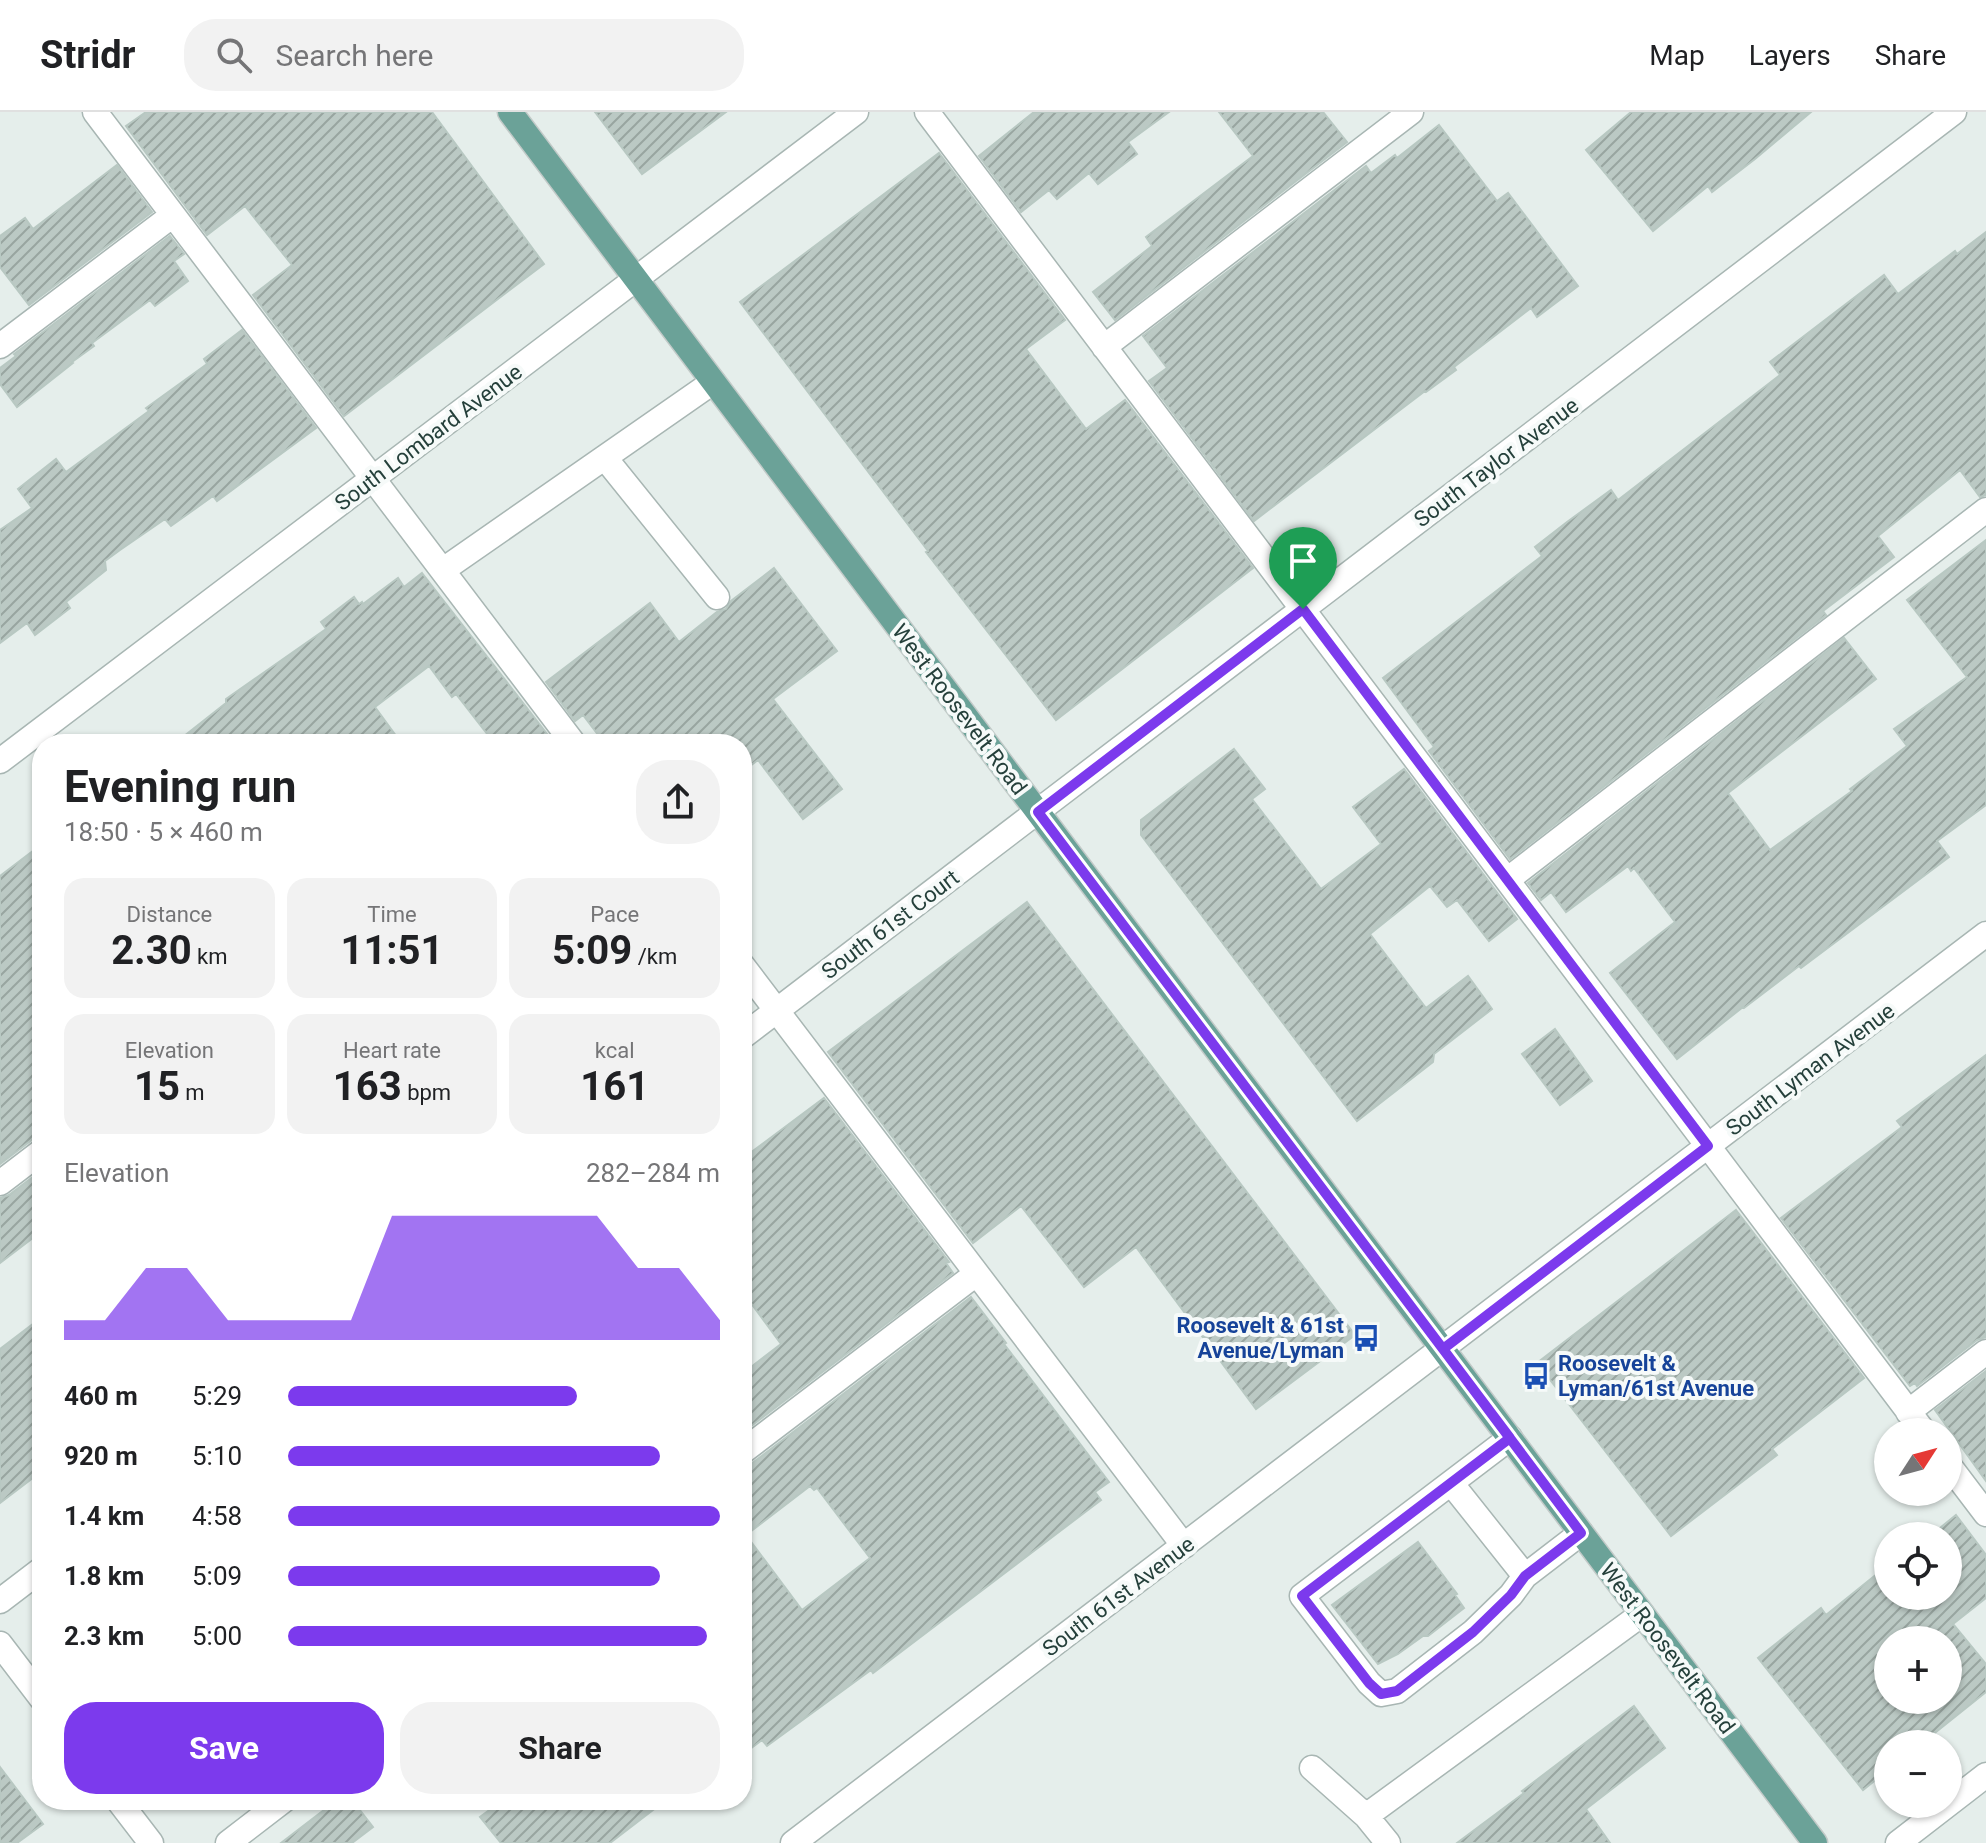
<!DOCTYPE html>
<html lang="en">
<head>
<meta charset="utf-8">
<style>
	:root { --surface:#fff; --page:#f2f2f2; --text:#202124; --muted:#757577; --line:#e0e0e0; --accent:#7c3aed }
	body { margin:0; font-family:Roboto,sans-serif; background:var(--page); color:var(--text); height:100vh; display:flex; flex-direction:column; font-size:30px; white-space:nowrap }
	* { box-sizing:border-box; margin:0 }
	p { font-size:26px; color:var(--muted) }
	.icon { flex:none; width:44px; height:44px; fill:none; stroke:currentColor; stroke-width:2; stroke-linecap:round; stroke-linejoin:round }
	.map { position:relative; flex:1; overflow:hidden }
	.drawer { position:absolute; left:32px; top:622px; width:720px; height:1076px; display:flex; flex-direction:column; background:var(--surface); border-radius:32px; box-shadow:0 2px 6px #0004 }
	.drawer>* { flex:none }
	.needle { width:52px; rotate:54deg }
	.fabs { position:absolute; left:1874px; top:1306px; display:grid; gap:16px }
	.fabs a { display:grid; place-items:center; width:88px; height:88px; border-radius:50%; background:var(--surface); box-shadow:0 2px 6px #0004; font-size:40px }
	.pin { position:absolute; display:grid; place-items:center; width:68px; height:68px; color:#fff; margin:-82px -34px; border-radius:50% 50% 50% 0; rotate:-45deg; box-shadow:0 0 8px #0007 }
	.pin .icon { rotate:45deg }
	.round { display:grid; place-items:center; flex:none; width:84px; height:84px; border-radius:32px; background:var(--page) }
	.headline { display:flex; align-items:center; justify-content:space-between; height:136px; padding:0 32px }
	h1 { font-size:44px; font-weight:700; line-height:60px }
	.stats { display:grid; grid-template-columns:repeat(3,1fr); gap:12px; height:136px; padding:8px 32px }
	.stats div { display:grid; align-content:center; border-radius:20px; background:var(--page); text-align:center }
	.stats b { font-size:40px; font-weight:700 }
	.stats small { font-size:22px; font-weight:400 }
	.stats p { font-size:22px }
	.chart { height:224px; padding:16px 32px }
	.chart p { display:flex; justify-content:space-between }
	.chart svg { width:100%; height:144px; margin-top:8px; fill:var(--accent); opacity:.7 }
	.primary-button { display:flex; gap:16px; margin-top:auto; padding:16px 32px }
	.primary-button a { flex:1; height:92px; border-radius:32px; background:var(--accent); color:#fff; font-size:32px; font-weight:700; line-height:92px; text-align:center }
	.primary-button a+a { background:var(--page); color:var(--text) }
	ul { padding:0 32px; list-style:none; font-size:26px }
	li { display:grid; grid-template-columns:128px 96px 1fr; align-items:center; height:60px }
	li i { height:20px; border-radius:10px; background:var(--accent) }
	header { display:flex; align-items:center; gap:48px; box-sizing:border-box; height:112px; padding:0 40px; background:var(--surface); border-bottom:2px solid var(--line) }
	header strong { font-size:38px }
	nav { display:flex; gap:44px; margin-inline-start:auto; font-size:28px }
	.search { width:560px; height:72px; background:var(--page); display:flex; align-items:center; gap:20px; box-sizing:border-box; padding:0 28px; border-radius:32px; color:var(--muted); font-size:30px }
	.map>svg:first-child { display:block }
</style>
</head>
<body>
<header>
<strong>Stridr</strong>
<div class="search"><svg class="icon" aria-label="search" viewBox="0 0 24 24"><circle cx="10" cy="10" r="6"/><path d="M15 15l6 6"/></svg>Search here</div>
<nav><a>Map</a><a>Layers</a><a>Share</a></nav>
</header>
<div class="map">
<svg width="1986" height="1731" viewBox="0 0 1986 1731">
	<defs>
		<pattern id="building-hatch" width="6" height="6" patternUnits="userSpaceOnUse" patternTransform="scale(2)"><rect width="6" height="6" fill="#bbc9c4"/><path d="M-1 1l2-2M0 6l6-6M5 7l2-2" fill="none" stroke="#98a5a0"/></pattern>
	</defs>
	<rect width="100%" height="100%" fill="#e5eeeb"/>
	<!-- building -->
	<path fill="url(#building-hatch)" stroke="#b8c8c2" stroke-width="2" fill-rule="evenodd" d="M146,0h286l112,152 -200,152 -91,-121 39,-30 -47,-59 -38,29 -81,-109z
		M595,0h131l-84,62z
		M1034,0h135l-41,30 9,12 -35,27 -4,3 -9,-11 -32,26 -8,-9 -28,22 -42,-56z
		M1219,0h104l24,30 -232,178 -22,-28 59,-46 -6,-9 107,-81z
		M1631,0h180l-56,47 -43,33 -4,-6 -55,45 -67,-81z
		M1439,13l58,76 11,-8 70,93 -41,31 -6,-9 -77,59 2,3 -30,22 -1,-1 -171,130 -105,-140 18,-13 -24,-32 223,-170 5,7 24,-18 2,3z
		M939,41l126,167 -39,29 60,80 39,-29 128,168 -197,152 -130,-168 2,-1 -188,-249z
		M117,53l35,47 -123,93 -29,-38v-31l25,-18 8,11z
		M1986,120v263l-6,2 -20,-27 -82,66 16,21 -71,54 3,4 -316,244 -81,-108 5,-4 -51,-69 159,-122 -7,-9 32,-25 44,-32 7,10 162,-125 -10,-13 114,-87 14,19 57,-43 2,3z
		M170,124l14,18 -10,7 14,20 -33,25 -5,-6 -58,43 2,3 -22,16 1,1 -56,44 -17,-23v-16l16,-12 -2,-2z
		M242,218l74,98 -99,73 -4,-5 -42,30 -6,-7 -45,31 -15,11 1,9 -40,32 4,6 -35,27 -8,-12 -27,20v-113l32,-22 -14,-19 38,-30 10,13 83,-61 -3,-3 61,-44 -3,-5z
		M1986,428v265l-49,36 12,16 -148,111 -2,-2 -55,42 -1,-1 -66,52 -67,-86 65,-51 -41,-54 -3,3 -3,-5 -62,46 -15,-20 -10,8 -13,-17 316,-245 32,41 -148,114 42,57 82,-59 -2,-2 57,-43 -13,-17 73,-52 -60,-77z
		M774,456l63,83 -64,48 69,90 -39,30 -45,-59 -16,12v-28h-137l-22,-29 -8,6 -29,-39 104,-79 29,39 38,-30 9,-3 5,-8z
		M422,461l129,166 -6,5h-50l-39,-50 -4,3 -23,-31 -54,41 27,37h-228l52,-41v-4l100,-70 -5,-7 33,-25 5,7 3,-2 1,2 35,-26 6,9z
		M1234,637l31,40 -13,10 69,90 60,-45 -28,-37 51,-38 113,150 -28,22 -32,-41 -10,7 -17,-21 -60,48 56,74 42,-32 24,33 -58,45 -1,8 -76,59 -216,-286v-15z
		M42,732v292l-9,3 -33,25v-288z
		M1027,790l328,433 -99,74 -120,-162 -52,40 -63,-81 -48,37 -145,-191z
		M1555,917l37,52 -32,24 -38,-51z
		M1986,943v282l-9,3 -60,46 -2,-3 -5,3 -129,-168 121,-91 -5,-6z
		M824,986l125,164 -3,1 7,10 -211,160v-59l39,-30 -39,-53v-132z
		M42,1058v61l-42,32v-65l9,-3z
		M1736,1098l128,168 -92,71 5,6 -106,81 -134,-173z
		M971,1185l35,46 -2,1 105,138 -14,10 6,8 -228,173 -2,-3 -104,76 -5,-6 -20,15v-288l9,-3zM810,1374l4,4 3,-2 53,70 -68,52 -56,-75z
		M42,1205v154l-42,32v-154z
		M1986,1259v110l-51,-71z
		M1956,1403l30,40v43l-33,26 33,40v28l-65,52h-33v26l-25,20 -105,-132 63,-50 5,7 57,-46 2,2 3,-3v28h60v-60h-18zM1888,1528h60v60h-60z
		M1418,1430l39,52 -2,1 9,13 -36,28h-5l-25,18 -20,10 -46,-59z
		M1634,1594l31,42 -79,61 24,34h-153l67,-50 -2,-2z
		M0,1655l43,57 -26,19h-17z
		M337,1688h15l21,27 -21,16h-71z
		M503,1688h163l-56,43h-109l-21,-26z"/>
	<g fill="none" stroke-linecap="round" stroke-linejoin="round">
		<!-- minor casing -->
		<g stroke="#a8b6b3" stroke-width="27">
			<path id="minor" d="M95,0l479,632
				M927,0l997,1320
				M0,234l173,-131
				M1104,235l307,-235
				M605,346l112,139
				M443,458l270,-188
				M0,649l856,-649
				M1507,768l479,-370
				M742,853l442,581
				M742,925l1212,-925
				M0,1071l42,-32
				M1908,1300l78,-60
				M1510,1326l-208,158 67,87 12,11 16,-3 76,-59 38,-37 14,-19 56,-43
				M742,1340l234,-178
				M1948,1352l38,50
				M1451,1371l74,93
				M0,1489l42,-32
				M0,1532l42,55
				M1312,1656l54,48 22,27
				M118,1688l33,43
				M1366,1704l276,-202
				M228,1731l56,-43
				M793,1731l1193,-909
				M1898,1731l88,-68"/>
		</g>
		<!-- major casing -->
		<g stroke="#c2cac8" stroke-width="27">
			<path id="major" d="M510,0l1305,1731"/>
		</g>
		<!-- minor -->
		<use href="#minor" stroke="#fff" stroke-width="24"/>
		<!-- major -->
		<use href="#major" stroke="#6ba298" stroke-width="24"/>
	</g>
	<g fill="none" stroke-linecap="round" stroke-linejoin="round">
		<!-- route casing -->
		<g stroke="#fff" stroke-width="16">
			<path id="route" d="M1303,497l-265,203 405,537 138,184 -56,43 -14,19 -38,37 -76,59 -16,3 -12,-11 -67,-87 208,-158 -67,-89 265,-203 -405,-537"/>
		</g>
		<!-- route -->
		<use href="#route" stroke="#7c3aed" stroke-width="10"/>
	</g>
	<!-- icons -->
	<defs>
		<g id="bus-bare" transform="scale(2.16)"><path d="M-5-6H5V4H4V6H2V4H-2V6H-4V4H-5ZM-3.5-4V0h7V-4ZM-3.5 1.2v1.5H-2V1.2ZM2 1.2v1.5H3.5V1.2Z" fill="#1a4fb4" stroke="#f6faf9" stroke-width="2.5" paint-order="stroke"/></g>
	</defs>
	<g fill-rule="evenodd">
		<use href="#bus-bare" x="1366" y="1226"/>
		<use href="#bus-bare" x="1536" y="1264"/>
	</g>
	<g text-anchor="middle" stroke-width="8" stroke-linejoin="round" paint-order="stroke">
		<!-- street labels -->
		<g font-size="22" fill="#25403b" stroke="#f6faf9">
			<text transform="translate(428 325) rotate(-37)" y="8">South Lombard Avenue</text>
			<text transform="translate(1496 350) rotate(-37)" y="8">South Taylor Avenue</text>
			<text transform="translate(960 597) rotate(53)" y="8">West Roosevelt Road</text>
			<text transform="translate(890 812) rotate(-37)" y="8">South 61st Court</text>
			<text transform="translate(1810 957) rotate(-37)" y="8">South Lyman Avenue</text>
			<text transform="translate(1118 1484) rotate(-37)" y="8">South 61st Avenue</text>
			<text transform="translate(1668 1536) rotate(53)" y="8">West Roosevelt Road</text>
		</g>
		<!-- transit labels -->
		<g font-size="22" font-weight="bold" fill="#164399" stroke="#f6faf9" text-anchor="end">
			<text x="1344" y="1221">Roosevelt &amp; 61st<tspan x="1344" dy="25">Avenue/Lyman</tspan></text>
			<text x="1558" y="1259" text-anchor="start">Roosevelt &amp;<tspan x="1558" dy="25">Lyman/61st Avenue</tspan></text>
		</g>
	</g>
</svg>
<div class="fabs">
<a><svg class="needle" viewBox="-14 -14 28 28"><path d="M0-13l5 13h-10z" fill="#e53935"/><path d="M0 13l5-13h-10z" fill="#757577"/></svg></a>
<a><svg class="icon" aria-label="locate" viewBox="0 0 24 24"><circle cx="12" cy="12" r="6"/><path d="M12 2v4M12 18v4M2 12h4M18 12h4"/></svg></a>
<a>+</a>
<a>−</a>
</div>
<div class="pin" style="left:1303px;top:497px;background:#1e9e55"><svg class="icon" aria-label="arrive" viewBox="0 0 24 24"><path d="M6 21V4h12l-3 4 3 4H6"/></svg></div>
<section class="drawer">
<div class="headline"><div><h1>Evening run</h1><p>18:50 · 5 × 460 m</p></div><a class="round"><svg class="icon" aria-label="share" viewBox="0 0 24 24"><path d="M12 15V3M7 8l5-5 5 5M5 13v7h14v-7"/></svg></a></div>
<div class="stats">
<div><p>Distance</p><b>2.30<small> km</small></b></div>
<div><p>Time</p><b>11:51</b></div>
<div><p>Pace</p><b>5:09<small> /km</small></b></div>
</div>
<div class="stats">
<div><p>Elevation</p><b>15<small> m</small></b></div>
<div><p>Heart rate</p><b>163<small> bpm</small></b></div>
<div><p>kcal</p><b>161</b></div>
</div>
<div class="chart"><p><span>Elevation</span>282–284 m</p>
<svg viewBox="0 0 160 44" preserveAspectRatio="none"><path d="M0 44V38L10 38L20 22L30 22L40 38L50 38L60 38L70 38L80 6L90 6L100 6L110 6L120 6L130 6L140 22L150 22L160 38V44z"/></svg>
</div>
<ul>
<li><b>460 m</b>5:29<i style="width:67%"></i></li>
<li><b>920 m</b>5:10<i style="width:86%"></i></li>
<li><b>1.4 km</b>4:58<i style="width:100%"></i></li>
<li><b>1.8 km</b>5:09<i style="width:86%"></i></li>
<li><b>2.3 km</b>5:00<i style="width:97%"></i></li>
</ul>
<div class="primary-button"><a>Save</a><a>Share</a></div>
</section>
</div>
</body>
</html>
